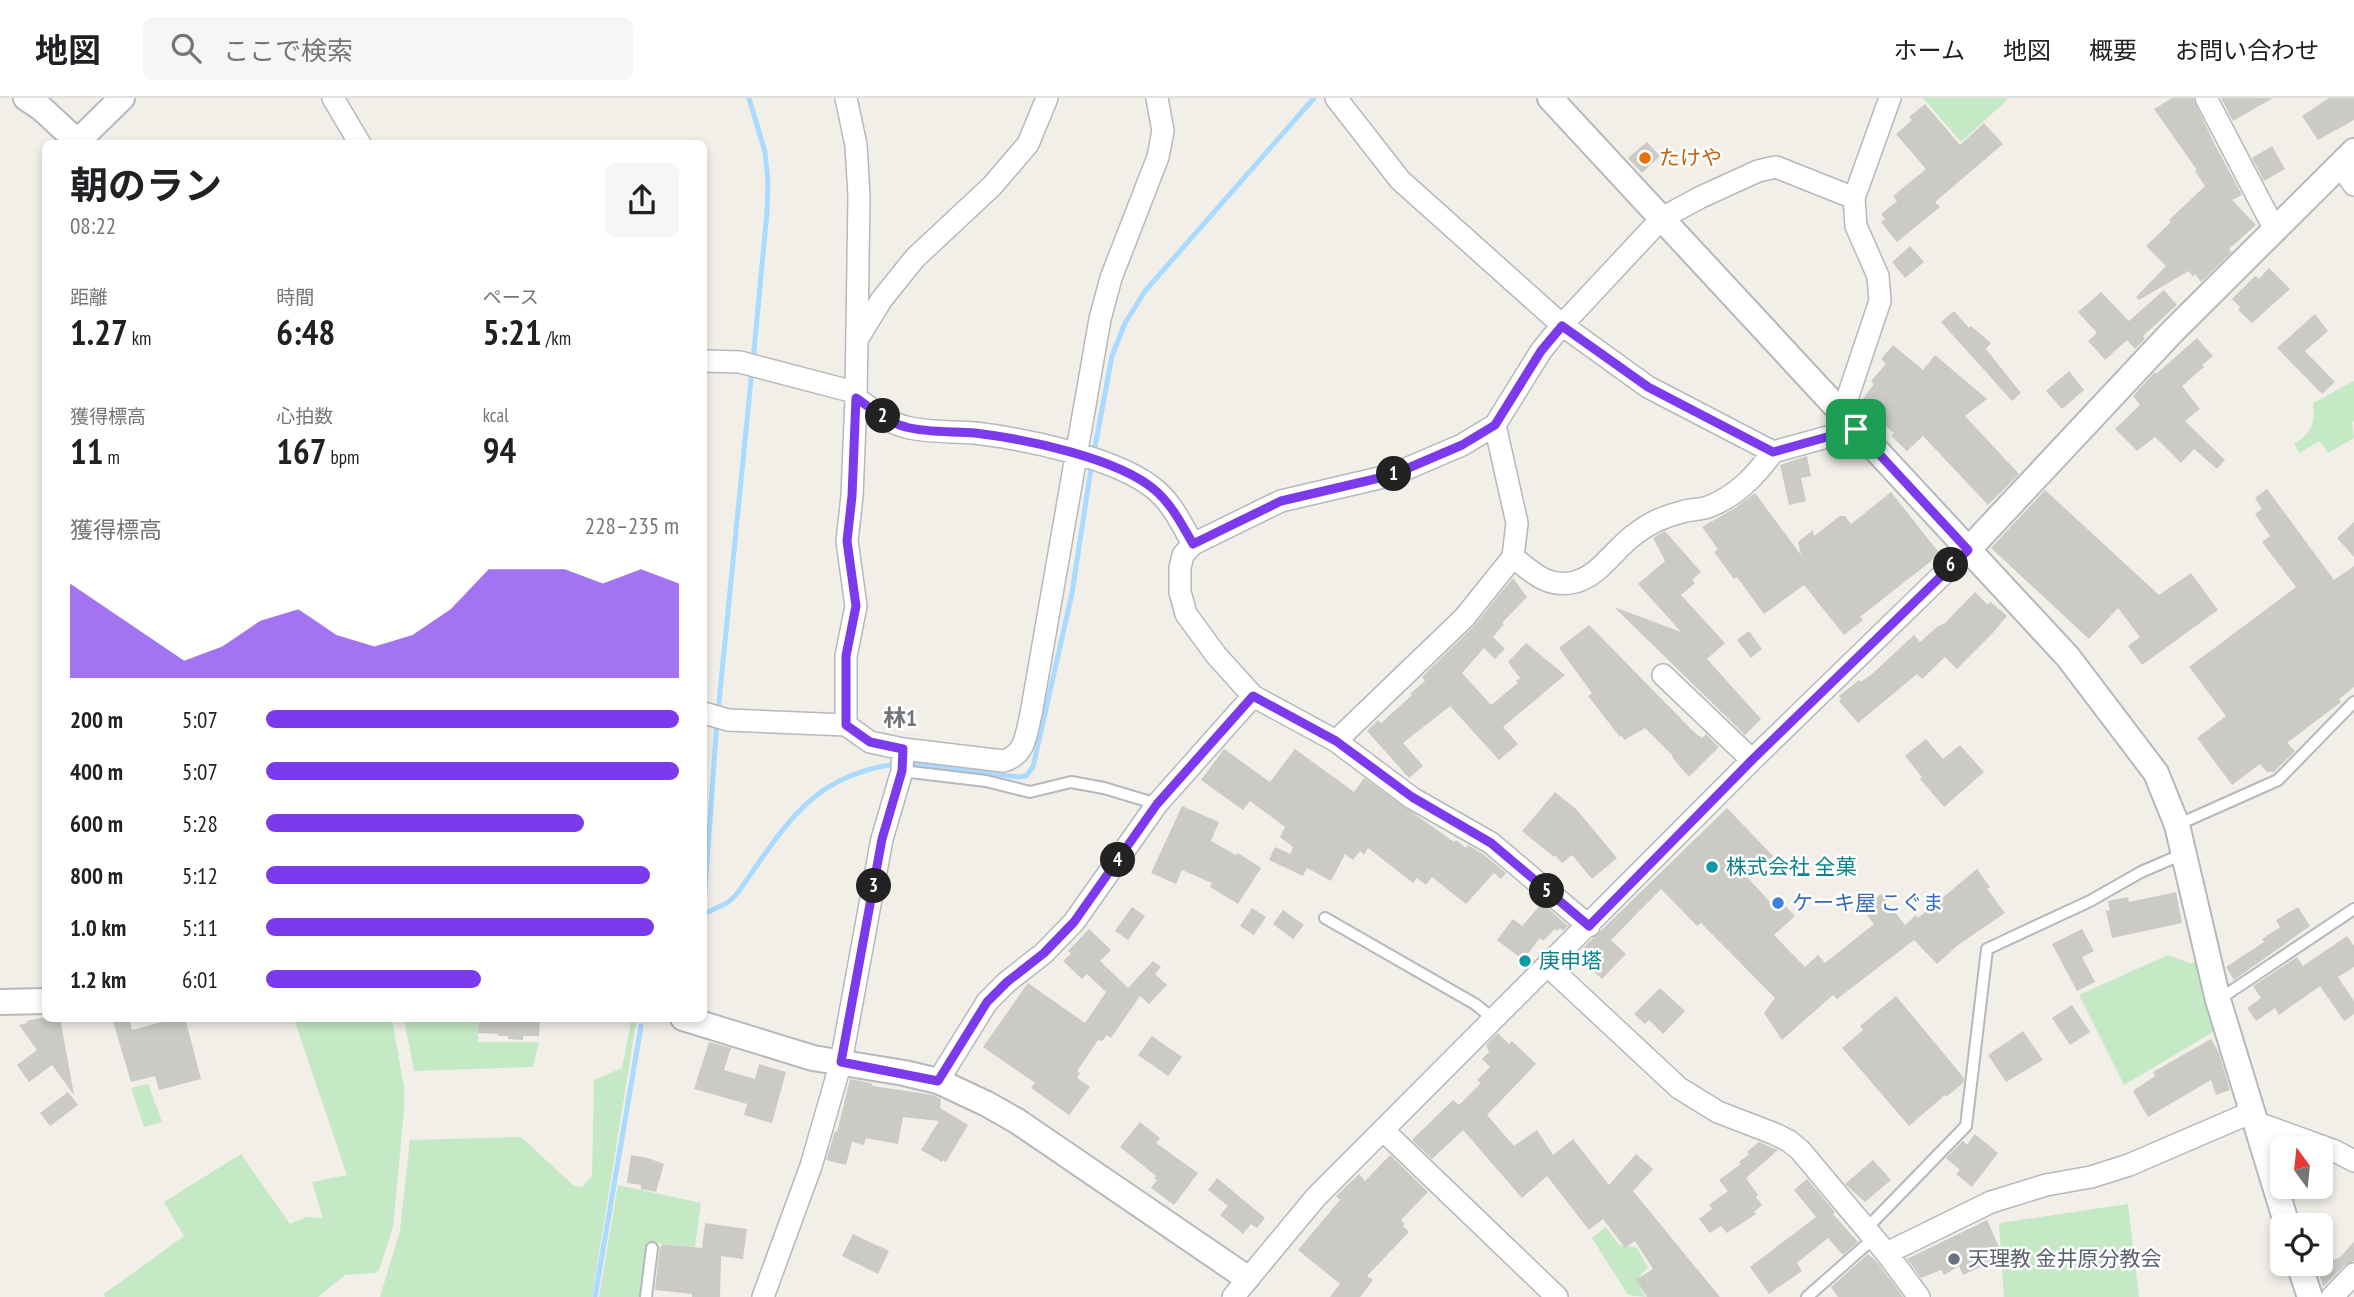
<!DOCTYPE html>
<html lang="ja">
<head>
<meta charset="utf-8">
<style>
	:root { --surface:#fff; --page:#f6f6f6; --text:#202124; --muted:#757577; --line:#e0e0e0; --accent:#7c3aed }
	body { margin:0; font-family:"PT Sans Narrow","Noto Sans JP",sans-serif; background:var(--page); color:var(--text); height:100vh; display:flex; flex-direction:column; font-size:26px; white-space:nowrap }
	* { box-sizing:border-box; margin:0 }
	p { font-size:23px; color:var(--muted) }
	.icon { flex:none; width:38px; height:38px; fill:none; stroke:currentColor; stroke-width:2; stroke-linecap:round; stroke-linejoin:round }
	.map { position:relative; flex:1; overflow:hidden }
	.drawer { position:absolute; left:42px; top:42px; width:665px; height:882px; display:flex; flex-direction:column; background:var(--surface); border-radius:10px; box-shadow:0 4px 10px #0003 }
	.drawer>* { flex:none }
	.needle { width:46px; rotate:345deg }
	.fabs { position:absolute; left:2270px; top:1038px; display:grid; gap:14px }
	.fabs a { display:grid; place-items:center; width:63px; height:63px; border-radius:10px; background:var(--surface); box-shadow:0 4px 10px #0003; font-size:35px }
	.pin { position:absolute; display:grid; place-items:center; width:60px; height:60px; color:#fff; margin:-30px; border-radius:14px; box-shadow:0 4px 10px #0006 }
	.km { position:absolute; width:35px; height:35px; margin:-18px; border-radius:50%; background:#222; color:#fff; font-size:19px; line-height:35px; text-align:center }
	.round { display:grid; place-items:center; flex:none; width:74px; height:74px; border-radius:10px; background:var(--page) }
	.head { display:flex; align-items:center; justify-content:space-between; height:119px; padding:0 28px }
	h1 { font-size:38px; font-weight:700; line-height:52px }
	.stats { display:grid; grid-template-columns:repeat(3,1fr); gap:10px; height:119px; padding:7px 28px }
	.stats div { display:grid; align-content:center }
	.stats b { font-size:35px; font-weight:700 }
	.stats small { font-size:19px; font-weight:400 }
	.stats p { font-size:19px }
	.chart { height:196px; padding:14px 28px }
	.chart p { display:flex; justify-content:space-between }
	.chart svg { width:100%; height:126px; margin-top:7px; fill:var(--accent); opacity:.7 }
	ul { padding:0 28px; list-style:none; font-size:23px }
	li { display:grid; grid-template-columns:112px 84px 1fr; align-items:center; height:52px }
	li i { height:18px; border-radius:9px; background:var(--accent) }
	header { display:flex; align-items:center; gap:42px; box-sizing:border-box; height:98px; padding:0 35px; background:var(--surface); border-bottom:2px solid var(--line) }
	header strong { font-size:33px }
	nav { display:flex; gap:38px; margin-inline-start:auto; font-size:24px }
	.search { width:490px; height:63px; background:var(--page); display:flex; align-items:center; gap:18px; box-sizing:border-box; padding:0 24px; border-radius:10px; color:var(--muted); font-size:26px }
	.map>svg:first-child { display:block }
</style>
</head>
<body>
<header>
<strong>地図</strong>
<div class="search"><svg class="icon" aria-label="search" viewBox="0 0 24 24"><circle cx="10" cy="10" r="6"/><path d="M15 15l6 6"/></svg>ここで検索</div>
<nav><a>ホーム</a><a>地図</a><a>概要</a><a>お問い合わせ</a></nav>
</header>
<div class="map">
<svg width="2354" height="1199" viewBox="0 0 2354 1199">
	<rect width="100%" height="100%" fill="#f1efe8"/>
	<!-- green -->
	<path fill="#c5e8c5" d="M1923,0h82l2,2 -46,42z
		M2354,283v40l-2,2 2,15 -26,15 -8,-12 -21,12 -5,-9c17,-10 22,-21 19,-41z
		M2168,857l21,8 8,-1 16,70 -89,53 -45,-90z
		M294,921h98l12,68v23l-11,117 -14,43 -4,3 -30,2 -27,22h-213l-1,-3 80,-58 -20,-34 77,-48 49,70 16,-7 17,1 -11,-36 35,-7z
		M404,921h74v23h61l-6,25 -119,4z
		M631,924l5,1 -44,274h-212l20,-66 10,-91 111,-3 53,49 8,1 10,-11 2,-96 28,-12z
		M148,986l14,38 -18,5 -13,-39z
		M618,1087l83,18 -6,44 -48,-5 -7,55h-41z
		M2128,1106l11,93h-135l-5,-74z
		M1606,1129l13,18 18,3 11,20 -7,6 -1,14 6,9 -18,-2 -36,-57z"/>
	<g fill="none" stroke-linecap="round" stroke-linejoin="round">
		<!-- stream -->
		<path stroke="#aadaff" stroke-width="5" d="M749,0l16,54 3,30 -1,30 -14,149
			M1094,354l18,-96 13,-33 20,-32 169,-193
			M718,614l34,-342
			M908,665l110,14 8,-1 7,-9 39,-174 20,-131
			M704,806l13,-182
			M704,816l23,-11 9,-8c47,-65 73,-121 162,-131
			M595,1199l46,-271"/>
	</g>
	<!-- building -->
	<path fill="#cccac5" d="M2172,0h21l21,45 28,52 -10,5 24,25 -27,24 3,3 -31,30 -6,-8 -2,3 -4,-6 -50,29 -3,-3 30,-31 -20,-20 25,-24 -2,-2 36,-34 -10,-15 2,-1 -43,-61z
		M2221,0h52l-40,23z
		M2329,0h25v22l-36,20 -16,-24z
		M1925,6l35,41 24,-22 19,21 -68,58 5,5 -43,35 -16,-20 4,-3 -4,-5 16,-13 -4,-5 33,-27 -30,-35 16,-14 -3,-3z
		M1647,44l13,14 -18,17 -14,-15z
		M2272,48l13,23 -21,12 -12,-23z
		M1910,148l14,16 -19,16 -13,-16z
		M2269,170l21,21 -38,34 -14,-13 2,-3 -8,-8 23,-23 4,3z
		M2164,192l13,15 -34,31 2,3 -10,10 -8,-9 -22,20 -17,-19 9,-8 -19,-21 23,-20 28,29z
		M1954,213l15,17 2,-2 20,17 -5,6 35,44 -9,8 -71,-79z
		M2315,216l13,17 -23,20 30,31 -13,12 -45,-46z
		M2197,240l16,18 -11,9 2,2 -22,19 18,23 -15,12 40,39 -8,9 -23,-20 -13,14 -26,-26 -18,14 -22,-22 25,-24 -7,-9 22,-24 1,2z
		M1893,247l30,25 12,-15 52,44 -22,17 54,58 -31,31 -65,-69 -16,15 -16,-15 3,-3 -35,-29 15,-20 -3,-3 15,-17 -5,-5z
		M2069,273l15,19 -22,19 -16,-18z
		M1807,358l4,20 -10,2 5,23 -17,4 -9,-40z
		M2267,391l67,91 20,-14v121l-15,12 2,3 -54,41 8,8 -22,22 -3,-2 -2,2 -8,-9 -28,21 -35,-47 29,-22 -37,-49 107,-80 -34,-45 8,-6 -15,-22 7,-5 -7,-11z
		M2045,392l114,105 32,-22 27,37 -76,55 -14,-19 12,-9 -22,-29 -29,31 -98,-91z
		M1891,394l49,62 -80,63 3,3 -19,15 -40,-50 -40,29 -27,-37 -3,2 -20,-27 4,-3 -16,-22 33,-19 20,-15 46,62 -3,-13 15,-12 1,6 26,-20h5l6,8z
		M2354,424v35l-17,-19z
		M1665,433l36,41 -9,8 3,3 -14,12 44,48 -18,16 54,60 -16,16 -131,-128 67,25 -43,-48 27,-23 -12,-23z
		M1513,480l14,19 -25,26 2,1 -11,13 12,12 -10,10 -11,-11 -22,25 29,32 27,-22 -2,-2 4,-3 -12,-16 18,-19 39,32 -62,52 15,17 -19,16 -49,-54 -47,37 20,23 -14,12 -42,-47 11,-11 3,3 31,-28 -2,-1 15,-13 -3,-4 51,-50z
		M1975,494l13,13 2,-3 3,2 14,12 -16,19 -34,34 -12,-12 -23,22 -5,-5 -59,49 -19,-22 2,-2 -2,-3 20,-16 2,2 11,-8 42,-39 6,7 17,-15 8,-4z
		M1589,527l106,108 7,5 4,-4 13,13 -30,30 -17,-20 1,-1 -28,-28 -21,12 -2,-4 -2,1 -32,-41 4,-3 -33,-45z
		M1749,533l13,18 -11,9 -14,-18z
		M1926,641l17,20 17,-14 24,27 -40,35 -24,-28 2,-2 -17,-21z
		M1224,651l46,33 25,-33 59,43 10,-14 90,64 2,-2 10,8 2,-3 15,9 23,19 -5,6 -7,-6 -28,31 -34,-27 -6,8 -9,-7 -4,5 -45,-35 -4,7 -4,-4 -7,9 -8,-6 -14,27 -24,-13 -4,8 -34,-16 6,-13 15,7 3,-7 -13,-10 5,-10 -35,-26 -7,9 -42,-30z
		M1555,694l22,18 40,48 -25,21 -20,-24 -10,8 -7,-8 -1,2 -32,-26z
		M1182,708l37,16 -8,19 25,14 2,-2 23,15 -23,36 -28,-17 2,-4 -30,-13 -6,14 -25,-11z
		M1727,710l46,48 -25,22 25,27 6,-6 16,17 -21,19 31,32 13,-12 7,8 49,-39 -12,-15 19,-15 24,31 11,-10 2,3 59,-49 13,18 -3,2 18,24 -47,32 -21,19 -23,-24 -77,59 -4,-4 -51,45 -18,-27 11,-15 -74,-75 -4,3 -36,-37 -50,51 15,14 -24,25 -14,-13 5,-5 -11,-12z
		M2176,794l6,31 -70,15 -6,-27 4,-1 -2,-9 20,-4 1,5z
		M1542,805l26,23 -5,5 -3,-3 -3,3 -2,-2 -12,12 -3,-3 -17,22 -26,-20 16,-21 9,7z
		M1132,809l13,9 -17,24 -13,-9z
		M2298,809l12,19 -76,54 -8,-13 38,-25 -2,-3 18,-12 -4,-7z
		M1252,810l14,9 -12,18 -14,-9z
		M1283,812l21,15 -11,14 -20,-15z
		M1089,831l22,21 -11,11 28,27 25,-27 8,6 -6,7 12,11 -18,19 -9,-8 -29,42 -4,-3 -5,6 -4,-1 -21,31 3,2 -3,5 13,9 -21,28 -38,-27 4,-5 -52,-36 45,-64 57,40 21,-31 -19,-18 -5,5 -19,-18 8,-7 -3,-3z
		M2082,831l12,22 -12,6 13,25 -18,9 -25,-47z
		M2347,838l7,10v21l-16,10 16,24v13l-10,7 -24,-35 -41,29 -4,-7 -19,13 -9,-13 14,-10 -8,-12 44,-29 6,9z
		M1660,890l25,23 -22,23 -14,-14 -4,4 -11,-10z
		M1896,898l68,82 -1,5 -17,14 -1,-2 -36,31 -67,-78 21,-18 -3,-4z
		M2072,907l18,27 -20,13 -18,-27z
		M40,920h20l14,77 -22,-30 -23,17 -12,-17 20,-15 -18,-25 8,-2v-2z
		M112,920h17l3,12 44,-12h9l16,61 -42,11 -4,-14 -24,6z
		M479,920h45v3h16l-1,15h-16v4l-15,-1v-3h-10v-2l-20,-1z
		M2023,933l20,29 -37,22 -18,-27z
		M1498,935l11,11 3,-3 24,23 -49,51 27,31 23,-16 16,25 20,-16 36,46 27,-31 17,15 -20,22 87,106h-73l-11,-17 17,-11 -18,-28 -10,7 -22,-29 -14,11 -42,-54 -25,22 -59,-68 -31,29 -20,-19 41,-40 6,5 22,-22 -4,-3 13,-13 -8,-8 7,-7 -3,-7z
		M1152,938l30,21 -14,19 -30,-21z
		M2211,941l8,14 11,37 -14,5 -5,-15 -63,37 -15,-26 22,-15 -2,-4z
		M709,944l22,6 -7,22 31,9 4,-15 27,8 -14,51 -28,-8 3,-11 -53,-15z
		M850,981l21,4 2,3 60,9 8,4 -1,9 28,17 -22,37 -3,-2 -1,2 -21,-12 18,-29 -36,-4 -5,27 -32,-6 -2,7 -12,-3 -6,23 -20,-5 9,-29 2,1z
		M68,994l10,13 -28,21 -10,-13z
		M1140,1024l20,16 -4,5 42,30 -24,32 -23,-17 6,-8 -3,-2 2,-2 -36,-29z
		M1975,1036l23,19 -26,34 -16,-13 4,-4 -14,-12 17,-17 4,4z
		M1759,1044l19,8 -32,28 12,17 -2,2 6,8 -8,7 2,2 -29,19 -6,-7 -11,7 -11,-14 13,-10 -3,-4 19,-14 -9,-11 22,-16 -2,-2 10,-8 -2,-2z
		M631,1057l17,3 16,6 -8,28 -15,-3v-4l-14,-2z
		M1390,1057l38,37 -27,28 4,4 -2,2 6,6 -42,44 6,4 -13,17h-30l10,-13 -42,-34 42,-50 -4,-4 23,-22 6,7z
		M1873,1062l18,20 -26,22 -20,-18z
		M1217,1080l48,40 -8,10 -6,-4 -8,10 -23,-19 8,-9 -20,-16z
		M1807,1081l28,33 -2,2 25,28 -15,13 -15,-17 -31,25 5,8 -33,23 -19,-27 66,-50 -22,-27z
		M1987,1122l12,27 -2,1 3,10 -37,17 -4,-9 -15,9 -3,-5 -20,8 -14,-19z
		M705,1125l42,6 -4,30 -22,-3 -1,41h-28v-3l-37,-4 5,-44h2v-2l40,4z
		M853,1136l36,17 -11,23 -36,-18z
		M2354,1144v19l-9,4 -22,22 -6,-22 22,-7z
		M1868,1156l10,9 25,34h-65l-7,-10z"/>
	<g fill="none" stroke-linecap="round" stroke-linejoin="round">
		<!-- service casing -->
		<g stroke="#b5b8bc" stroke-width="14">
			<path id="service" d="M902,673l84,10 44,11 41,-10 33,6 53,16
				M2177,727l101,-45 76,-78
				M1325,820l150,86 20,16
				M2218,902l136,-91
				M1866,1131l100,-103 21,-177 103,-48 51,-29 44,-19
				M646,1199l6,-49
				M1807,1199l67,-59"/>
		</g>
		<!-- minor casing -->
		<g stroke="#b5b8bc" stroke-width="24">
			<path id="minor" d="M333,0l27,46
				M846,0l10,47 3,51 -3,202 -4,98 -5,45 9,65 -10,50v69
				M1336,0l64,82 162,145 86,62 125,65 83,-23
				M2206,0l69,132
				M2340,67l14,20
				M858,240l24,-39 33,-41 77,-72 36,-42 19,-46
				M704,263l36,1 114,30
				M856,300c15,10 32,25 50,29 22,6 47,4 69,6 50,6 145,25 182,58 16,14 25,34 36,53
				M1842,316l38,-113 -2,-25 -22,-50 -2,-28 36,-100
				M1513,459c19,15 35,32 62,25 25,-6 41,-36 63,-50 13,-10 27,-16 44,-20 8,-3 18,-2 26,-5 29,-11 47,-31 65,-55
				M1663,577l89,85
				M704,615l24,7 118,5 24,17 33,7 -1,22 -20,68 -41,223 -30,104 -48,131
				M1336,643l128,-123 49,-61 4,-34 -22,-98
				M903,651l100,12c23,-6 23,-27 28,-47l69,-395 11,-41 47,-121 5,-26 -6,-33
				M1589,828l-98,-83 -79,-45 -76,-57 -83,-45 -37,-41 -30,-41 -6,-22v-24l3,-13 10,-11 88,-43 111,-26 70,-30 33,-20 46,-74 21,-26 100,-107 39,-21 57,-26 18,-4 78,31
				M1548,868l131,122 39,24 57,22 14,7 11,9 88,105 31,42
				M938,983l49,-79 20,-20 37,-29 30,-31 83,-118 96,-108
				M2255,1024l80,29 19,10
				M1384,1033l173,166
				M1888,1157l7,-6 96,-47 55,-17 45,-8 38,-12 123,-53
				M1233,1199l83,-100 436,-437 216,-210
				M2332,1199l22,-23"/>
		</g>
		<!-- tertiary casing -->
		<g stroke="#b5b8bc" stroke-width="28">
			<path id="tertiary" d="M26,0l15,10 39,36
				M1550,0l518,559 88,116 21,52 41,175 69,225
				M78,43l44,-43
				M1968,452l204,-218 182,-181
				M0,904l46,-1
				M683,920l130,40 91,15 34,8 49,23 30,17 230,157
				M2299,1166l11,33"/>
		</g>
		<!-- service -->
		<use href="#service" stroke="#fff" stroke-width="10"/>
		<!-- minor -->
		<use href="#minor" stroke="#fff" stroke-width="21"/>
		<!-- tertiary -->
		<use href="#tertiary" stroke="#fff" stroke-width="24"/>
	</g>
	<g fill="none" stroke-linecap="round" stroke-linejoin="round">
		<!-- route casing -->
		<g stroke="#fff" stroke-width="14">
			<path id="route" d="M1562,228l86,61 125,65 83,-23 112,121 -216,210 -163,166 -98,-83 -79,-46 -76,-56 -83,-45 -96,108 -83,118 -30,31 -37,29 -20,20 -49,79 -97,-19 41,-223 20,-68 1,-22 -33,-7 -24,-17v-69l10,-50 -9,-65 5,-45 4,-98c15,10 32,25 50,29 22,6 47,4 69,6 50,6 144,25 181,58 16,14 26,34 37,53l88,-43 111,-26 70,-30 33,-20 46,-74z"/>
		</g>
		<!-- route -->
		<use href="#route" stroke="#7c3aed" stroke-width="9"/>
	</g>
	<!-- markers -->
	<circle fill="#e8710a" stroke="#fff" stroke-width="2.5" cx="1645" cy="60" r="7"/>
	<g fill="#0f9aa8" stroke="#fff" stroke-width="2.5">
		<circle cx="1712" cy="769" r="7"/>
		<circle cx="1525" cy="863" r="7"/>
	</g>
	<circle fill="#3f7fe0" stroke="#fff" stroke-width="2.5" cx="1778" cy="805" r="7"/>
	<circle fill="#6b7280" stroke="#fff" stroke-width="2.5" cx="1954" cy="1161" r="7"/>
	<g text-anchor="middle" stroke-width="5" stroke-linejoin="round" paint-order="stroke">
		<!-- food labels -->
		<g font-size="21" fill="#c56008" stroke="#fff" text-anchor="start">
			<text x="1659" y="67">たけや</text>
		</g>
		<!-- culture labels -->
		<g font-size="21" fill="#0d838f" stroke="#fff" text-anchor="start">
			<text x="1726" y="776">株式会社 全菓</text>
			<text x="1539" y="870">庚申塔</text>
		</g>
		<!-- shop labels -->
		<g font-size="21" fill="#366cbe" stroke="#fff" text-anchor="start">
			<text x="1792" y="812">ケーキ屋 こぐま</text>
		</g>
		<!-- worship labels -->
		<g font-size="21" fill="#5b616d" stroke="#fff" text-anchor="start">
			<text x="1968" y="1168">天理教 金井原分教会</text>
		</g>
		<!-- neighbourhood labels -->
		<g font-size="23" font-weight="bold" fill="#70757a" stroke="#fff">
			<text x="900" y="628">林1</text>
		</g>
	</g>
</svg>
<div class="fabs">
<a><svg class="needle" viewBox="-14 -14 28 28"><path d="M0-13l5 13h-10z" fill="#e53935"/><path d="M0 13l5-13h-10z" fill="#757577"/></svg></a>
<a><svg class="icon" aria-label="locate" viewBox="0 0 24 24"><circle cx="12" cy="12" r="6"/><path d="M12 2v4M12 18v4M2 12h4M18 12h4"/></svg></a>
</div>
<div class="pin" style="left:1856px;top:331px;background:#1e9e55"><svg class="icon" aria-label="arrive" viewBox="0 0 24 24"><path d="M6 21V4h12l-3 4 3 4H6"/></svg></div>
<b class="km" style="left:1394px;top:376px">1</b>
<b class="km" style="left:883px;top:318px">2</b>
<b class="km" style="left:874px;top:788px">3</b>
<b class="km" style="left:1118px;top:762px">4</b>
<b class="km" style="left:1547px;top:793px">5</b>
<b class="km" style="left:1951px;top:467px">6</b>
<section class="drawer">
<div class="head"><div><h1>朝のラン</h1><p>08:22</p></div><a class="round"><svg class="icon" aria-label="share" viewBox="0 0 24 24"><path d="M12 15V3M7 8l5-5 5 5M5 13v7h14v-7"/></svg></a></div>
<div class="stats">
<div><p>距離</p><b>1.27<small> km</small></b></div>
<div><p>時間</p><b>6:48</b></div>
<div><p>ペース</p><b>5:21<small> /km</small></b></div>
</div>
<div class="stats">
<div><p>獲得標高</p><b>11<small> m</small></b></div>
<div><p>心拍数</p><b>167<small> bpm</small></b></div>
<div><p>kcal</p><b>94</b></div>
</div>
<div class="chart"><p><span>獲得標高</span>228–235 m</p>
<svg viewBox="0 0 160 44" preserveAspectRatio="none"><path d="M0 44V11L10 20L20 29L30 38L40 33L50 24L60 20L70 29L80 33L90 29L100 20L110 6L120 6L130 6L140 11L150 6L160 11V44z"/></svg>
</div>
<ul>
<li><b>200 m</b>5:07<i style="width:100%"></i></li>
<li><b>400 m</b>5:07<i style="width:100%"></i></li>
<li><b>600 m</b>5:28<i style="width:77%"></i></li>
<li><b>800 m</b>5:12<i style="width:93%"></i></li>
<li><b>1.0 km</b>5:11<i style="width:94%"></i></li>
<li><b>1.2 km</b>6:01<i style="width:52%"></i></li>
</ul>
</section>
</div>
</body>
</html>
